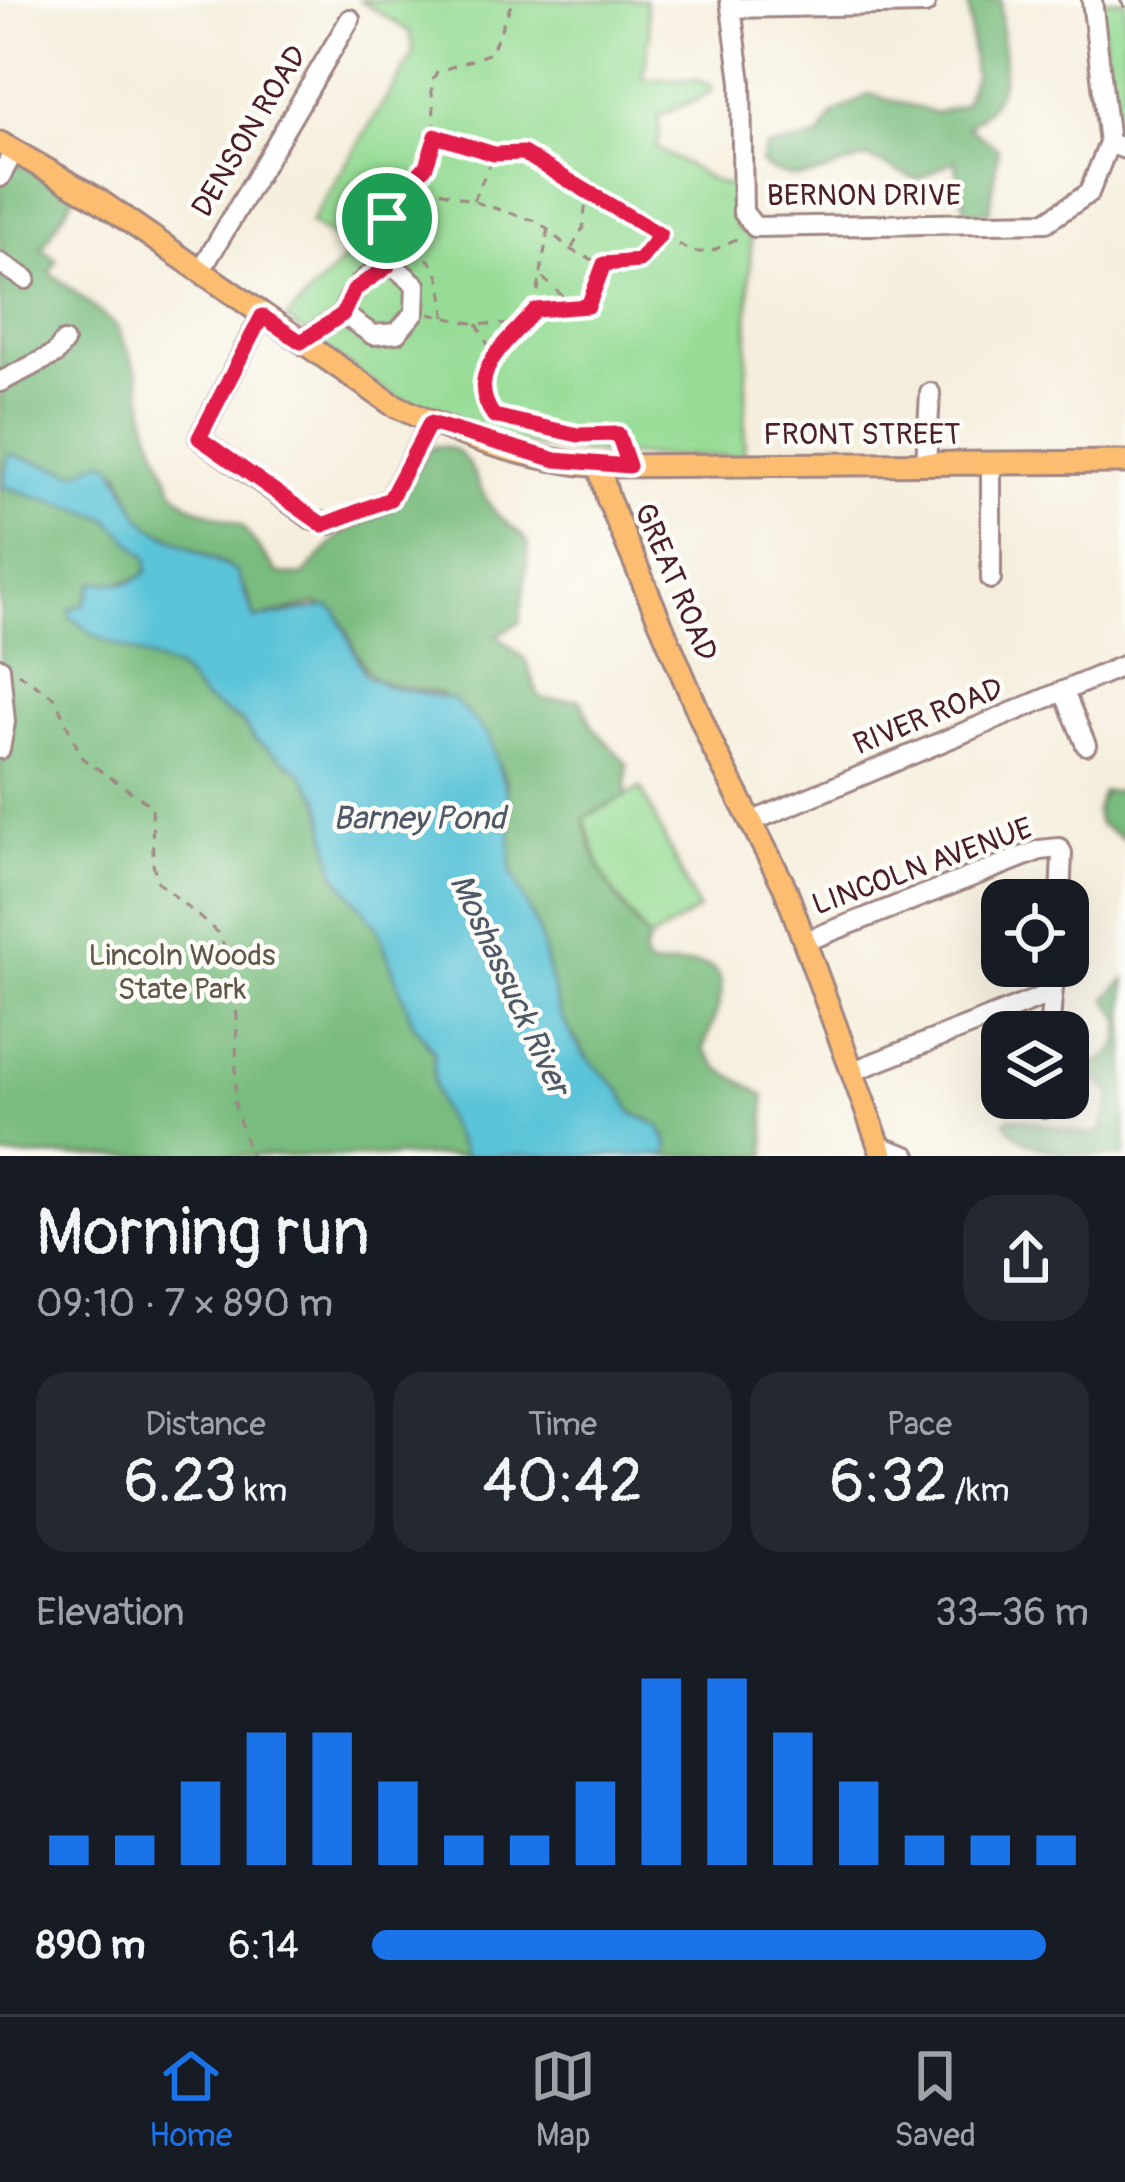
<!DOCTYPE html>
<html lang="en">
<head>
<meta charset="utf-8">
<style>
	:root { --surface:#171b24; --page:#242831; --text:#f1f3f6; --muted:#9ea1a6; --line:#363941; --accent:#1a73e8 }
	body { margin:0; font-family:Pangolin,sans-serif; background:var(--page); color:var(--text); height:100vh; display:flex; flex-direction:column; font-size:45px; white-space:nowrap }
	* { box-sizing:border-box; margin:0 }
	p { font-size:39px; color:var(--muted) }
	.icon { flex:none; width:66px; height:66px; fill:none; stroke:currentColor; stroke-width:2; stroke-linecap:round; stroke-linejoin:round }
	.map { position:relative; height:1156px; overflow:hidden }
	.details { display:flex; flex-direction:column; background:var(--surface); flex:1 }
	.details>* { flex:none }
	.controls { position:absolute; left:981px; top:879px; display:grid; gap:24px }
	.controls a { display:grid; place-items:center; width:108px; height:108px; border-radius:24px; background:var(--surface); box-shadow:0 12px 48px #0002; font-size:60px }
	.pin { position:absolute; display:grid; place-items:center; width:102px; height:102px; color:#fff; margin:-51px; border:6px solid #fff; border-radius:50%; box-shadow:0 3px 12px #0007 }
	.round { display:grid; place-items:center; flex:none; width:126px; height:126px; border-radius:36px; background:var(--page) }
	.overview { display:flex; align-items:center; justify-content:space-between; height:204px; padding:0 36px }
	h1 { font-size:66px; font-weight:600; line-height:90px }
	.figures { display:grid; grid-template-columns:repeat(3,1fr); gap:18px; height:204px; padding:12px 36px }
	.figures div { display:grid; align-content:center; border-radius:30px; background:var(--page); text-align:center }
	.figures b { font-size:60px; font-weight:600 }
	.figures small { font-size:33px; font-weight:400 }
	.figures p { font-size:33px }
	.chart { height:336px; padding:24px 36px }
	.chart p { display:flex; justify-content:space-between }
	.chart svg { width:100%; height:216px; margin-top:12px; stroke:var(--accent); stroke-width:6 }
	ul { padding:0 36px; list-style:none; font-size:39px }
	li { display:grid; grid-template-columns:192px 144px 1fr; align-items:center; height:90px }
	li i { height:30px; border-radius:15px; background:var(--accent) }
	.dock { display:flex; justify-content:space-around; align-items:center; height:168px; border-top:3px solid var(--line); background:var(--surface); font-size:33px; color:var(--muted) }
	.dock a { display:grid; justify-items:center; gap:6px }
	.dock .on { color:var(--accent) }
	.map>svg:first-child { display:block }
</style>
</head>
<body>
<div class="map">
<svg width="1125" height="1156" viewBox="0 0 1125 1156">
	<rect width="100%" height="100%" fill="#fdfcf7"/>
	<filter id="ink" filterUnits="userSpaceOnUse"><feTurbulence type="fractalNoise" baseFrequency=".00833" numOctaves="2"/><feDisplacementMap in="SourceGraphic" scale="24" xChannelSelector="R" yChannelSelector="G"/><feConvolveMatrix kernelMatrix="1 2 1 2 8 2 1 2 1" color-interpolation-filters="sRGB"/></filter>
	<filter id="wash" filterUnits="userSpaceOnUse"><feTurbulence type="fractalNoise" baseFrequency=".004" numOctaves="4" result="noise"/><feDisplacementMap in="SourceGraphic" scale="48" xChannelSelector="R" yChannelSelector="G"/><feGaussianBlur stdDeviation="2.7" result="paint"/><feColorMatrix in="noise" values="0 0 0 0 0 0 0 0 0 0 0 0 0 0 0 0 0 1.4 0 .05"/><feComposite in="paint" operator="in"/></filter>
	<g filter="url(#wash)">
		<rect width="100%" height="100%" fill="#f5eedc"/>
		<!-- green -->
		<path fill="#97dc96" stroke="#707e60" stroke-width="3" d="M360,0h285l5,34 -7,45 55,1 15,7 -6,8 -49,21 2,22 -5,9 62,36 16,4 2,39 16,11 -7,219c-102,0 -205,4 -302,-36 -57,-24 -107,-65 -156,-101l61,-62 -2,-12 -35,-22 103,-168 -3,-23z
			M1099,0h26v139l-10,-8z
			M641,788l57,122 -49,30 -45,-61 -20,-61z"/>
		<!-- forest -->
		<path fill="#79bc7f" stroke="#626e55" stroke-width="3" d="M968,0h33c-2,55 20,89 -34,126l31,22 -8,63 -24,3 -11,-54 -37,20 -51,-22c-38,9 -66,35 -106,6l5,-16 53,-10 14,-24 37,-20 66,19 28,-9 10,-28z
			M6,157l69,37 -33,55 15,11 -7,12 66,54 22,47 11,55 24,62 16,15 52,20 37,49 25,2 36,-40 52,-27 40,-62c41,-7 43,40 63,64 11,14 27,19 35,34l-9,77 -23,13 29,25 12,35 8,5 34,-1 13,28 34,37 -1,32 -42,22c10,49 32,85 65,122l-6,16 6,10c18,3 41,-6 58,0 33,13 -1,64 -3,84l16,19 44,26 2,61h-99l-1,-20 -14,-15 -20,-8 -10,-21 -32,-30 -31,-49 -21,-83 -27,-59 -5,-91 -9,-19 -56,-67c-87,-15 -65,-8 -104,-82l-22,-8 -60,15 -8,-27 -18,-26 -77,-38 -12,-11 -21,-47 -42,3 -67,-19 -8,32 105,32 40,40 2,8 -7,11 -53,13 -4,14 -13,4 25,29 82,33 26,30 36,22 14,18 45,31 14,16 10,25 11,61 42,54 36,96 22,32c-7,40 12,66 31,101h-466v-987z
			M1125,791v49l-26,-16 -4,-11 8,-21z
			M1125,979v177c-39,0 -101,0 -120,-35l7,-4 77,18 12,-4 12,-37 -20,-17 -1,-13c25,-7 28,-19 29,-45l-15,-21z"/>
		<!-- water -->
		<path fill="#5cc4d8" stroke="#537282" stroke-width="3" d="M9,454l68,19 24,-12 11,2 28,53 12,12 85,44 18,47 73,-13 9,6 28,63 22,11 67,14 35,36 21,67 1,69 27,58 21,83 24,41 39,38 10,21 27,13 10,19 -2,11h-201c-20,-35 -38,-61 -31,-102l-22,-31 -36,-96 -42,-54 -15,-74 -20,-28 -45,-31 -14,-19 -36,-21 -26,-30 -82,-33 -27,-20v-8l15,-5 8,-21c20,-4 34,9 54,-12v-13l-40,-40 -105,-32z"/>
	</g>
	<g filter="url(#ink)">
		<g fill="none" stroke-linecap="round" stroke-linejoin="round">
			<!-- minor casing -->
			<g stroke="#a08684" stroke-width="24">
				<path id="minor" d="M730,0l11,82 2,130 12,15 291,-5 43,-29 20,-50
					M1092,0l17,143 16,6
					M732,8l193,-4
					M0,177l14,-26
					M0,263l26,16
					M200,272l150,-253
					M262,315l-63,123 114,82 17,4 60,-25 40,-76
					M300,342l43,-28 30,21 24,-2 18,-21 1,-27 -20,-17c-26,-3 -46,23 -53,46
					M0,382l55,-28 9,-12
					M926,464l4,-71
					M991,579v-116
					M0,668l5,54 -5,27
					M1064,692l22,53
					M753,821l372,-156
					M806,941l234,-91 19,-2 3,5 -2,47
					M1049,1032l6,-66
					M851,1072l201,-79
					M1045,1108l1,-10
					M879,1146l28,10"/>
			</g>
			<!-- major casing -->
			<g stroke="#a08684" stroke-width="27">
				<path id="major" d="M0,143l94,54 298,207c63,31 136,56 207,62l526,-4
					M599,466l9,33 106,250 71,139 98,268"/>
			</g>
			<!-- path -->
			<path stroke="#a08684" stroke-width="3" stroke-dasharray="9 9" stroke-linecap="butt" d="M1120,0l5,8
				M436,136l59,18 28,-1 169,99h18l30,-15
				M416,182l20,-46 -5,-54 6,-10 54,-19 22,-53
				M473,201l21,-46
				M390,233l1,20
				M572,248l11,-20 4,-37
				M543,278l28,26
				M535,309l13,-79
				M429,314l48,10 43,1
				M445,317c-3,-62 -18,-57 -59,-88l11,-35 18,-11 124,39 32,28 24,11h44l21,-26
				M477,324l16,30 -9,33 10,29 83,19 41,-1 8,13
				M493,353l42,-43 22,-6 31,2 16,-41
				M18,673l37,25 27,60 70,48 1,58 5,18 60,51 12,25 7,59 -2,89 15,50"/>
			<!-- minor -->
			<use href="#minor" stroke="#fff" stroke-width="18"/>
			<!-- major -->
			<use href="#major" stroke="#fcbd6f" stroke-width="21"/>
		</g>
	</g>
	<g fill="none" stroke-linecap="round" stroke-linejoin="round" filter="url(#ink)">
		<!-- route casing -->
		<g stroke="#fff" stroke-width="24">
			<path id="route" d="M436,136l58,18 29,-1 137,82 -21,26 -35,3 -16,42 -53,4c-25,30 -73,63 -41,106l84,19 40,-1 11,32 -73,-6 -126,-37 -40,76 -67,26 -124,-87 63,-122 39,26 42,-28 11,-24 34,-24 3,-60 35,-40z"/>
		</g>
		<!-- route -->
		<use href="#route" stroke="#e11d48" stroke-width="15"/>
	</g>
	<g text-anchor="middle" stroke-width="9" stroke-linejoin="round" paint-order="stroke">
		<!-- street labels -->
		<g font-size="30" fill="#4a1f2b" stroke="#fdfcf7">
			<text transform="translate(249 131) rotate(-59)" y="10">DENSON ROAD</text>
			<text x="864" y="205">BERNON DRIVE</text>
			<text x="862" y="444">FRONT STREET</text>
			<text transform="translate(676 582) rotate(67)" y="10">GREAT ROAD</text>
			<text transform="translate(928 716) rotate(-22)" y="10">RIVER ROAD</text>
			<text transform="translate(922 866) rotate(-20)" y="10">LINCOLN AVENUE</text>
		</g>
		<!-- park labels -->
		<g font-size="30" fill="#61584b" stroke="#fdfcf7">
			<text x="182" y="965">Lincoln Woods<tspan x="182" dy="34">State Park</tspan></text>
		</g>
		<!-- water labels -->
		<g font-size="33" font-style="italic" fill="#505968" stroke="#fdfcf7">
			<text x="419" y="829">Barney Pond</text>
			<text transform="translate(511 984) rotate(65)" y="12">Moshassuck River</text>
		</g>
	</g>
</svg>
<div class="controls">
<a><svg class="icon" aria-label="locate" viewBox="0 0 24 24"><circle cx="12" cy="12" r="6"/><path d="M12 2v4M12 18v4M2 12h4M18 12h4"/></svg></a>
<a><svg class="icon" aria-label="layers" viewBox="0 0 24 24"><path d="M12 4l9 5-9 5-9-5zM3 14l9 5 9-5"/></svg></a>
</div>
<div class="pin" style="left:387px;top:218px;background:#1e9e55"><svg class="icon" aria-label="arrive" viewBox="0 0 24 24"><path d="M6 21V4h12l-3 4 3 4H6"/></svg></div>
</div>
<section class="details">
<div class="overview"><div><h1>Morning run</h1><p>09:10 · 7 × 890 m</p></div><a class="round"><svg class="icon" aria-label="share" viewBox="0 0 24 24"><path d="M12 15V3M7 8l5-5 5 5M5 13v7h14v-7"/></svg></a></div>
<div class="figures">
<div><p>Distance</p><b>6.23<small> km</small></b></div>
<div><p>Time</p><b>40:42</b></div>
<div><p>Pace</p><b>6:32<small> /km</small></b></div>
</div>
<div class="chart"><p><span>Elevation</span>33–36 m</p>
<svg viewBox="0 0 160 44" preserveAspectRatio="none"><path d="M5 44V38M15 44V38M25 44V27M35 44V17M45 44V17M55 44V27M65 44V38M75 44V38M85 44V27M95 44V6M105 44V6M115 44V17M125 44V27M135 44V38M145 44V38M155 44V38"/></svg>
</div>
<ul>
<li><b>890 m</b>6:14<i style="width:94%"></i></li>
</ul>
</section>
<nav class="dock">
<a class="on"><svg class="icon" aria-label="home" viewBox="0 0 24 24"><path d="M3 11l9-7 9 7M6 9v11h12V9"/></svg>Home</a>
<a><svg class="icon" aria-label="map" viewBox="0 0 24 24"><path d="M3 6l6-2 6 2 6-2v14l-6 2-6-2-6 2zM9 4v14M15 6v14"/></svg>Map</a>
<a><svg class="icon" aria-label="saved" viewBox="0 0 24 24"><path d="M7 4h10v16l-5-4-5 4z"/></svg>Saved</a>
</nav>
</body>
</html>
